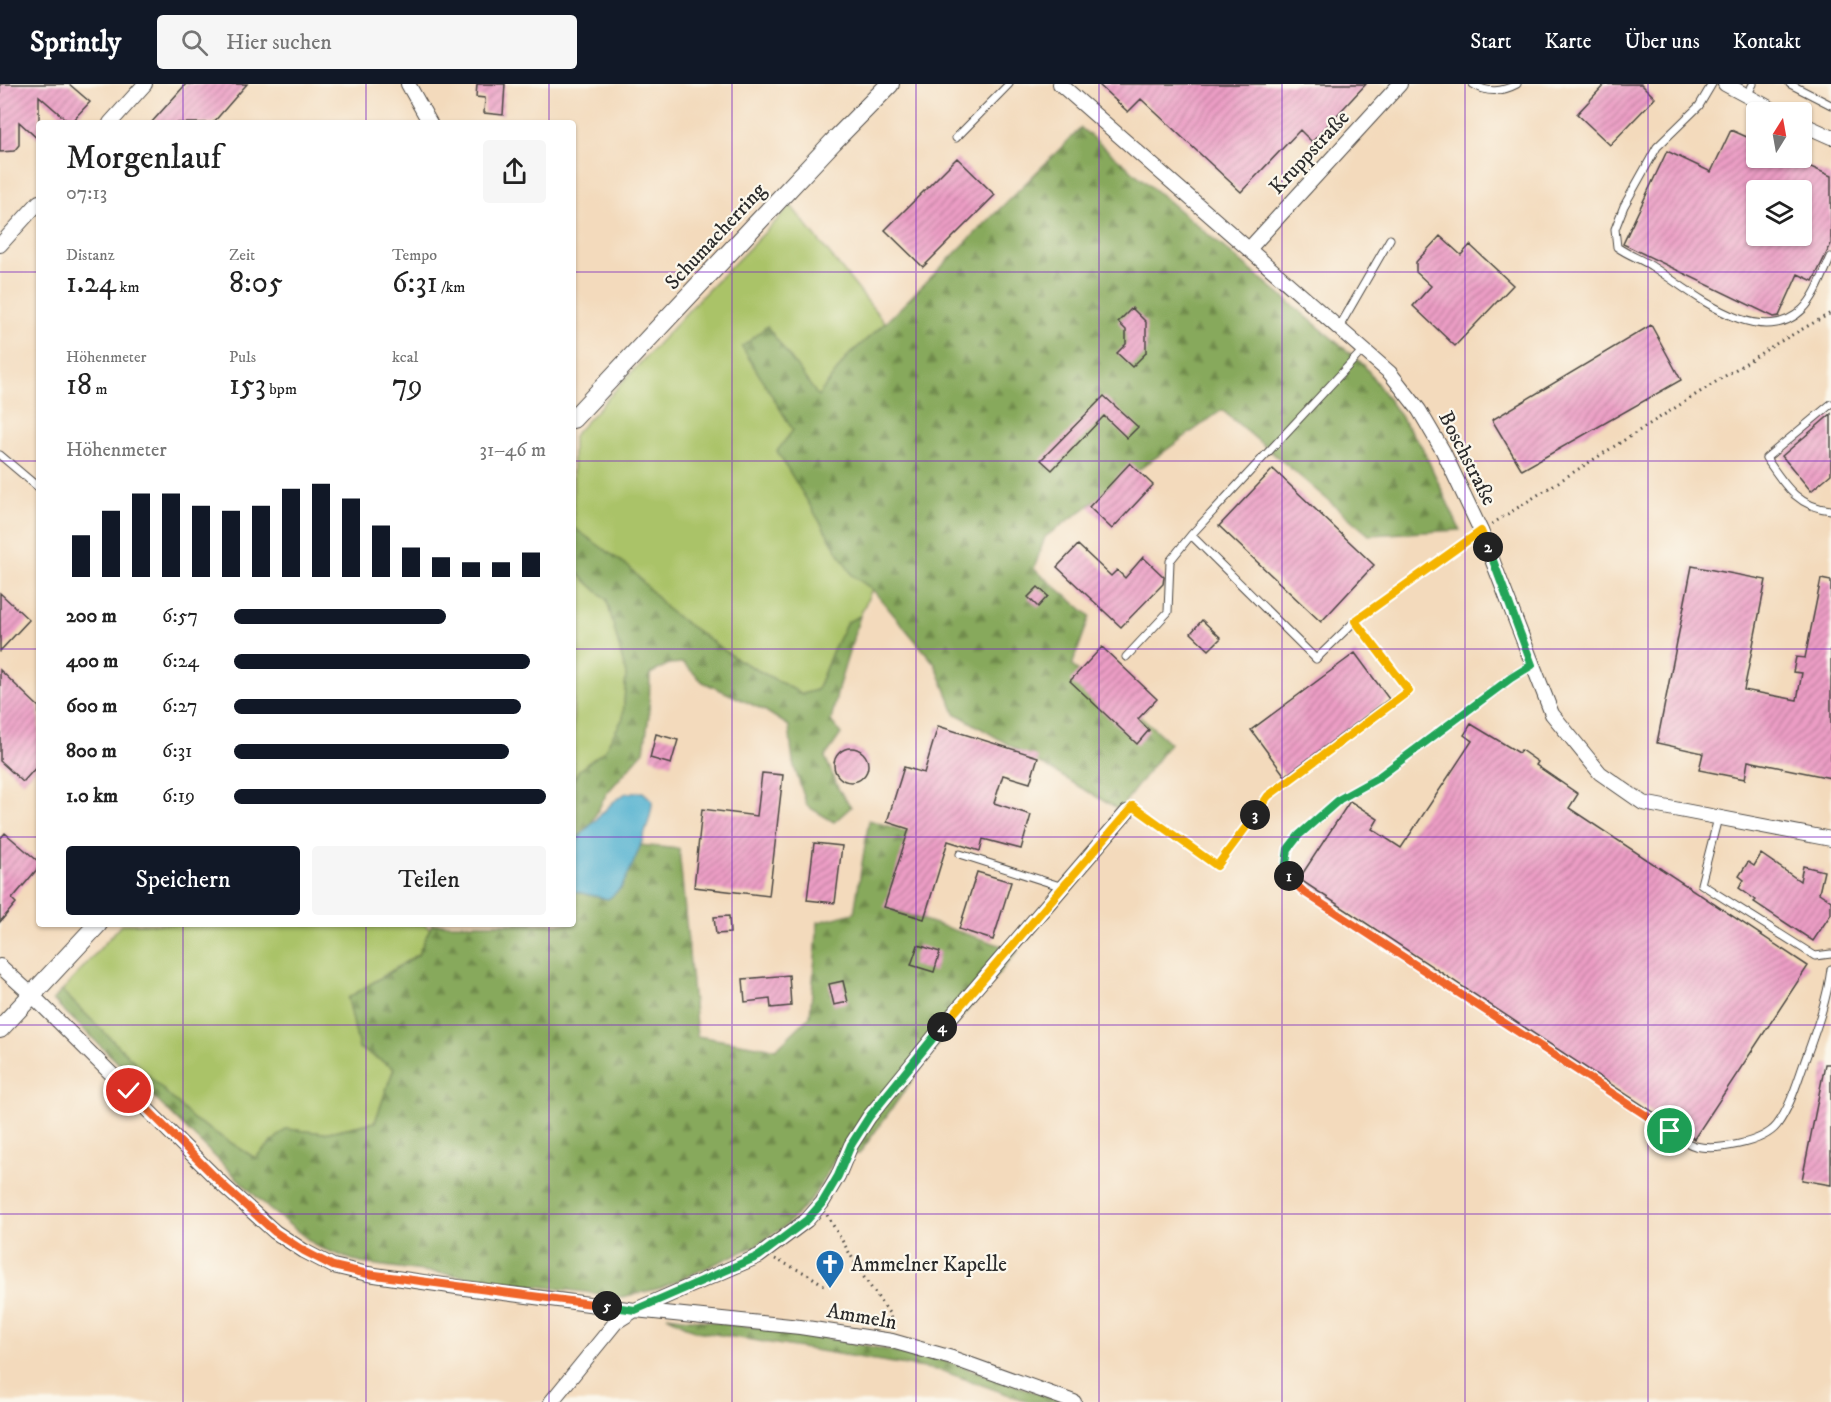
<!DOCTYPE html>
<html lang="de">
<head>
<meta charset="utf-8">
<style>
	:root { --surface:#fff; --page:#f6f6f6; --text:#222; --muted:#767676; --accent:#111827 }
	body { margin:0; font-family:"IM FELL DW Pica",serif; background:var(--page); color:var(--text); height:100vh; display:flex; flex-direction:column; font-size:22px; white-space:nowrap }
	* { box-sizing:border-box; margin:0 }
	p { font-size:20px; color:var(--muted) }
	.icon { flex:none; width:33px; height:33px; fill:none; stroke:currentColor; stroke-width:2; stroke-linecap:round; stroke-linejoin:round }
	.map { position:relative; flex:1; overflow:hidden }
	.drawer { position:absolute; left:36px; top:36px; width:540px; height:807px; display:flex; flex-direction:column; background:var(--surface); border-radius:6px; box-shadow:0 2px 4px #0004 }
	.drawer>* { flex:none }
	.needle { width:39px; rotate:11deg }
	.controls { position:absolute; left:1746px; top:18px; display:grid; gap:12px }
	.controls a { display:grid; place-items:center; width:66px; height:66px; border-radius:6px; background:var(--surface); box-shadow:0 2px 4px #0004; font-size:30px }
	.pin { position:absolute; display:grid; place-items:center; width:51px; height:51px; color:#fff; margin:-26px; border:3px solid #fff; border-radius:50%; box-shadow:0 2px 6px #0007 }
	.km { position:absolute; width:30px; height:30px; margin:-15px; border-radius:50%; background:#222; color:#fff; font-size:16px; line-height:30px; text-align:center }
	.round { display:grid; place-items:center; flex:none; width:63px; height:63px; border-radius:6px; background:var(--page) }
	.overview { display:flex; align-items:center; justify-content:space-between; height:102px; padding:0 30px }
	h1 { font-size:33px; font-weight:600; line-height:45px }
	.metrics { display:grid; grid-template-columns:repeat(3,1fr); gap:9px; height:102px; padding:6px 30px }
	.metrics div { display:grid; align-content:center }
	.metrics b { font-size:30px; font-weight:600 }
	.metrics small { font-size:16px; font-weight:400 }
	.metrics p { font-size:16px }
	.chart { height:168px; padding:12px 30px }
	.chart p { display:flex; justify-content:space-between }
	.chart svg { width:100%; height:108px; margin-top:6px; stroke:var(--accent); stroke-width:6 }
	.primary-button { display:flex; gap:12px; margin-top:auto; padding:12px 30px }
	.primary-button a { flex:1; height:69px; border-radius:6px; background:var(--accent); color:#fff; font-size:24px; font-weight:600; line-height:69px; text-align:center }
	.primary-button a+a { background:var(--page); color:var(--text) }
	ul { padding:0 30px; list-style:none; font-size:20px }
	li { display:grid; grid-template-columns:96px 72px 1fr; align-items:center; height:45px }
	li i { height:15px; border-radius:8px; background:var(--accent) }
	header { display:flex; align-items:center; gap:36px; box-sizing:border-box; height:84px; padding:0 30px; background:var(--accent); color:#fff }
	header strong { font-size:28px }
	nav { display:flex; gap:33px; margin-inline-start:auto; font-size:21px }
	.search { width:420px; height:54px; background:var(--page); display:flex; align-items:center; gap:15px; box-sizing:border-box; padding:0 21px; border-radius:6px; color:var(--muted); font-size:22px }
	.map>svg:first-child { display:block }
</style>
</head>
<body>
<header>
<strong>Sprintly</strong>
<div class="search"><svg class="icon" aria-label="search" viewBox="0 0 24 24"><circle cx="10" cy="10" r="6"/><path d="M15 15l6 6"/></svg>Hier suchen</div>
<nav><a>Start</a><a>Karte</a><a>Über uns</a><a>Kontakt</a></nav>
</header>
<div class="map">
<svg width="1831" height="1318" viewBox="0 0 1831 1318">
	<defs>
		<pattern id="forest-firs" width="22" height="20" patternUnits="userSpaceOnUse" patternTransform="scale(1.5)"><rect width="22" height="20" fill="#87a95c"/><path d="M5 1l3.5 6h-7zM16 11l3.5 6h-7z" fill="#6f8a4c"/></pattern>
		<pattern id="building-hatch" width="6" height="6" patternUnits="userSpaceOnUse" patternTransform="scale(1.5)"><rect width="6" height="6" fill="#ec9dc5"/><path d="M-1 1l2-2M0 6l6-6M5 7l2-2" fill="none" stroke="#bf80a0"/></pattern>
	</defs>
	<rect width="100%" height="100%" fill="#fbf7ec"/>
	<filter id="ink" filterUnits="userSpaceOnUse"><feTurbulence type="fractalNoise" baseFrequency=".0167" numOctaves="2"/><feDisplacementMap in="SourceGraphic" scale="12" xChannelSelector="R" yChannelSelector="G"/><feConvolveMatrix kernelMatrix="1 2 1 2 8 2 1 2 1" color-interpolation-filters="sRGB"/></filter>
	<filter id="wash" filterUnits="userSpaceOnUse"><feTurbulence type="fractalNoise" baseFrequency=".008" numOctaves="4" result="noise"/><feDisplacementMap in="SourceGraphic" scale="24" xChannelSelector="R" yChannelSelector="G"/><feGaussianBlur stdDeviation="1.35" result="paint"/><feColorMatrix in="noise" values="0 0 0 0 0 0 0 0 0 0 0 0 0 0 0 0 0 1.4 0 .05"/><feComposite in="paint" operator="in"/></filter>
	<g filter="url(#wash)">
		<rect width="100%" height="100%" fill="#f3dabc"/>
		<!-- grass -->
		<path fill="#aac368" stroke="#6a774a" stroke-width="1.5" d="M791,122l94,117 -37,33 -30,41 -51,-70 26,103 59,145 20,14 -12,27 -13,7 -14,27 -16,40 -15,4 -67,-36 -66,-47 -39,-43 -57,-41v-91l127,-138z
			M573,485l34,31 19,74 -3,44 -19,33 -25,19 -6,11z
			M122,840h302l6,5 -12,25 -70,44 11,50 35,20 -19,54 -51,11 -38,-4 -31,29 -62,-39 -131,-128z"/>
		<!-- forest -->
		<path fill="url(#forest-firs)" stroke="#596a44" stroke-width="1.5" d="M1081,44l283,237 58,82 38,83 -91,5 -147,-125 -177,127 -11,32 56,47 -18,50 75,56 23,21 -51,67 -164,-97 -20,-49 -63,-75 -20,-14 -75,-124 16,-21 -51,-83 25,-21 51,70 30,-40 37,-33z
			M573,443l57,41 39,43 66,47 67,36 15,-4 16,-40 14,-28 13,-6 -21,69 -8,36 10,13 -16,23 14,33 12,17 -17,15 -27,-16 -14,-43 -4,-37 -25,-16 -61,-28 -20,-19 -14,1 -19,10 -1,41 -5,36 -37,42 -16,30 -13,15 -5,-3v-54l6,-11 25,-19 19,-33 3,-44 -19,-74 -34,-31z
			M869,736l44,14 -20,76 125,41 -82,96 -77,107 -23,2 -13,25 -13,20 -26,26 -29,19 -94,42 -39,9 -261,-34 -43,-16 -49,-38 -216,-209 9,-9 131,128 62,39 31,-29 38,4 51,-11 19,-54 -35,-20 -11,-50 70,-43 14,-31h141v-33l35,8 13,-11 19,-43 39,4 18,187 79,13 34,-33 8,-94 36,-9z
			M667,1232l129,16 154,30 113,40h-34l-86,-31 -247,-40z"/>
		<!-- water -->
		<path fill="#51b1d0" stroke="#3e6e7e" stroke-width="1.5" d="M643,708l9,8c1,20 -20,68 -30,86 -3,5 -9,9 -14,13l-35,-8v-34l5,-19 35,-36 13,-9z"/>
		<g id="blocks">
			<!-- building -->
			<path fill="url(#building-hatch)" fill-rule="evenodd" d="M0,0h69l21,18 -20,21 -31,-27v44l-20,-18v23l-5,6 -14,1z
				M186,0h61l-34,39h-62z
				M477,0h28l-2,31 -19,-2 1,-15 -9,-1z
				M1098,0h268l-54,58 -12,-12 -59,62 -100,-93 -13,13z
				M1605,0h36l14,14 -45,47 -33,-31z
				M1731,46l25,11v17h35l40,18v68l-18,37 -15,-7 -19,42 -5,1 -151,-73 44,-93 44,21zM1756,106h46v46h-46z
				M957,74l38,37 -72,72 -38,-37z
				M1440,152l21,19 9,-10 43,40 -58,61 -42,-40 18,-20 -15,-14v-10z
				M1132,224l14,14v31l-14,14 -15,-14 9,-9v-14l-8,-8z
				M1651,241l30,55 -159,90 -30,-50z
				M1104,312l34,31 -11,11 -23,-22 -52,54 -11,-10z
				M1831,330v60l-20,17 -29,-35z
				M1130,379l23,22 -41,44 -23,-22z
				M1273,385l101,96 -53,57 -102,-96z
				M1078,461l33,31 6,-6 8,8 18,-21 21,20 -1,7 -42,43 -64,-60z
				M1692,482l74,14 -22,110 53,10 5,-27 -9,-1 3,-15 9,1 16,-79 10,2v197l-83,-17 -3,18 -46,-9 4,-17 -46,-10z
				M1038,503l10,9 -10,11 -10,-10z
				M0,509l29,27 -29,31z
				M1202,536l19,18 -12,12 -18,-17z
				M1102,563l55,52 -19,20 11,11 -12,14 -67,-63z
				M1355,569l34,46 -104,77 -34,-46z
				M0,586l39,37v57l-16,18 -23,-21z
				M1471,640l48,29 2,-3 17,12 -2,3 42,29 -9,14 239,158 -114,173 -395,-260 51,-78 28,18 -6,10 29,19 71,-107 -8,-6z
				M938,642l100,31 -8,26 -27,-8 -9,28 37,12 -10,34 -38,-10 -3,12 -32,-10 -24,78 -40,-12 25,-78 -22,-7 17,-55 20,6z
				M656,650l22,6 -7,24 -21,-6z
				M834 681a17 17 0 1 1 34 0a17 17 0 1 1-34 0Z
				M762,689l21,2 -14,121 -75,-9 8,-78 55,7z
				M5,749l34,29v5l-27,32 4,4 -16,19v-83z
				M814,759l28,3 -7,57 -28,-3z
				M1761,770l39,27 3,-15 21,5 -5,22 12,8v13l-18,27 -59,-39 2,-2 -17,-12 5,-8 -5,-4 9,-14 6,4z
				M977,788l34,10 -18,58 -34,-11z
				M729,832l1,17 -14,1 -2,-17z
				M918,861l22,7 -6,20 -23,-7z
				M789,891l2,31 -20,2 -1,-9 -25,3 -2,-23z
				M843,897l5,21 -14,3 -5,-21z
				M1825,980h6v121l-29,-5z"/>
		</g>
	</g>
	<g filter="url(#ink)">
		<use href="#blocks" fill-opacity="0" stroke="#494541" stroke-width="1.5"/>
		<g fill="none" stroke-linecap="round" stroke-linejoin="round">
			<!-- lane casing -->
			<g stroke="#494541" stroke-width="9">
				<path id="lane" d="M1473,0c15,10 29,8 44,0
					M1712,0l-13,22 -42,41 -33,59 -9,23 2,18c11,8 24,12 36,20 38,24 106,85 150,42 13,-13 20,-35 28,-52
					M1790,0l41,21
					M1747,12l6,-12
					M956,54l53,-54
					M1338,245l52,-90
					M1831,320l-65,54c18,26 31,49 65,52
					M0,371l39,33
					M1191,451l125,124 39,-38
					M1126,573l42,-45 2,-51 21,-26 172,-185
					M1532,581l-21,13 -135,101 -36,20 -41,36 -11,14 -2,15 4,15 14,13 340,221c16,11 33,27 51,33 21,5 68,-3 82,-21 12,-16 19,-39 26,-59 11,-31 24,-64 28,-97
					M1718,734l-17,66 114,72 16,-2
					M960,770l103,33"/>
			</g>
			<!-- street casing -->
			<g stroke="#494541" stroke-width="16">
				<path id="street" d="M408,0l22,39
					M1060,0l330,289 29,37 24,41 38,80 71,183 48,59 43,30 188,36
					M1725,0l52,28
					M110,39l35,-39
					M1802,40l29,13
					M0,161l39,-43
					M1249,165l151,-165
					M0,882l32,29 193,192 50,45 29,19 29,15 35,8 89,13 178,23 165,17 92,14 60,17 122,44
					M551,1318l65,-80 19,-12 124,-54 48,-36 15,-17 16,-27 13,-31 18,-28 69,-85 189,-220"/>
			</g>
			<!-- secondary casing -->
			<g stroke="#494541" stroke-width="20">
				<path id="secondary" d="M573,335l260,-277 57,-58
					M0,945l98,-105"/>
			</g>
			<!-- path -->
			<path stroke="#494541" stroke-width="3" stroke-dasharray="1.5 4.5" stroke-linecap="butt" d="M1492,440l282,-179 57,-32
				M1362,532l107,-77
				M1139,726l78,56 51,-70 141,-105 -48,-63
				M827,1131l36,61 26,37 5,15
				M775,1175l32,15 17,11"/>
			<!-- lane -->
			<use href="#lane" stroke="#fff" stroke-width="7"/>
			<!-- street -->
			<use href="#street" stroke="#fff" stroke-width="14"/>
			<!-- secondary -->
			<use href="#secondary" stroke="#fff" stroke-width="18"/>
		</g>
	</g>
	<g fill="none" stroke-linecap="round" stroke-linejoin="round" filter="url(#ink)">
		<!-- split-1 casing -->
		<g stroke="#fff" stroke-width="12">
			<path id="split-1" d="M1289,792l1,3 14,13 366,239"/>
		</g>
		<!-- split-2 casing -->
		<g stroke="#fff" stroke-width="12">
			<path id="split-2" d="M1289,792l-3,-12 2,-15 11,-14 41,-36 36,-20 135,-101 21,-13 -44,-118"/>
		</g>
		<!-- split-3 casing -->
		<g stroke="#fff" stroke-width="12">
			<path id="split-3" d="M1255,731l13,-19 141,-105 -54,-70 126,-90 7,16"/>
		</g>
		<!-- split-4 casing -->
		<g stroke="#fff" stroke-width="12">
			<path id="split-4" d="M942,943l191,-221 84,60 38,-51"/>
		</g>
		<!-- split-5 casing -->
		<g stroke="#fff" stroke-width="12">
			<path id="split-5" d="M607,1222l28,4 124,-54 48,-36 15,-17 16,-27 13,-31 18,-28 73,-90"/>
		</g>
		<!-- split-6 casing -->
		<g stroke="#fff" stroke-width="12">
			<path id="split-6" d="M129,1007l96,96 50,45 29,19 29,15 35,8 239,32"/>
		</g>
		<!-- split-1 -->
		<use href="#split-1" stroke="#f0652b" stroke-width="8"/>
		<!-- split-2 -->
		<use href="#split-2" stroke="#22a559" stroke-width="8"/>
		<!-- split-3 -->
		<use href="#split-3" stroke="#f5b400" stroke-width="8"/>
		<!-- split-4 -->
		<use href="#split-4" stroke="#f5b400" stroke-width="8"/>
		<!-- split-5 -->
		<use href="#split-5" stroke="#22a559" stroke-width="8"/>
		<!-- split-6 -->
		<use href="#split-6" stroke="#f0652b" stroke-width="8"/>
	</g>
	<!-- grid -->
	<path fill="none" stroke="#7b2cbf" stroke-width="1.5" stroke-opacity="0.55" d="M183,0v39M366,0v39M549,0v39M732,0v1318M916,0v1318M1099,0v1318M1282,0v1318M1465,0v1318M1648,0v1318M0,188h39M573,188h1258M0,377h39M573,377h1258M0,565h39M573,565h1258M0,753h39M573,753h1258M183,840v478M366,840v478M549,840v478M0,941h1831M0,1130h1831"/>
	<!-- icons -->
	<defs>
		<g id="church-pin" transform="scale(1.5)"><path d="M0 17L-7.5 6A9.5 9.5 0 1 1 7.5 6Z" fill="#1f6fb2" stroke="#fbf7ec"/><path d="M-1.2-6h2.4v3.5h3.3v2.4h-3.3V6h-2.4V-.1h-3.3v-2.4h3.3Z" fill="#fff"/></g>
	</defs>
	<g fill-rule="evenodd">
		<use href="#church-pin" x="830" y="1180"/>
	</g>
	<g text-anchor="middle" stroke-width="4.5" stroke-linejoin="round" paint-order="stroke">
		<!-- street labels -->
		<g font-size="21" fill="#2b2b2b" stroke="#fbf7ec">
			<text transform="translate(1309 68) rotate(-47)" y="7">Kruppstraße</text>
			<text transform="translate(715 152) rotate(-47)" y="7">Schumacherring</text>
			<text transform="translate(1468 374) rotate(63)" y="7">Boschstraße</text>
			<text transform="translate(862 1232) rotate(10)" y="7">Ammeln</text>
		</g>
		<!-- poi labels -->
		<g font-size="21" fill="#2b2b2b" stroke="#fbf7ec" text-anchor="start">
			<text x="851" y="1187">Ammelner Kapelle</text>
		</g>
	</g>
</svg>
<div class="controls">
<a><svg class="needle" viewBox="-14 -14 28 28"><path d="M0-13l5 13h-10z" fill="#e53935"/><path d="M0 13l5-13h-10z" fill="#767676"/></svg></a>
<a><svg class="icon" aria-label="layers" viewBox="0 0 24 24"><path d="M12 4l9 5-9 5-9-5zM3 14l9 5 9-5"/></svg></a>
</div>
<div class="pin" style="left:1670px;top:1047px;background:#1e9e55"><svg class="icon" aria-label="arrive" viewBox="0 0 24 24"><path d="M6 21V4h12l-3 4 3 4H6"/></svg></div>
<div class="pin" style="left:129px;top:1007px;background:#d93025"><svg class="icon" aria-label="check" viewBox="0 0 24 24"><path d="M5 12l5 5 9-10"/></svg></div>
<b class="km" style="left:1289px;top:792px">1</b>
<b class="km" style="left:1488px;top:463px">2</b>
<b class="km" style="left:1255px;top:731px">3</b>
<b class="km" style="left:942px;top:943px">4</b>
<b class="km" style="left:607px;top:1222px">5</b>
<section class="drawer">
<div class="overview"><div><h1>Morgenlauf</h1><p>07:13</p></div><a class="round"><svg class="icon" aria-label="share" viewBox="0 0 24 24"><path d="M12 15V3M7 8l5-5 5 5M5 13v7h14v-7"/></svg></a></div>
<div class="metrics">
<div><p>Distanz</p><b>1.24<small> km</small></b></div>
<div><p>Zeit</p><b>8:05</b></div>
<div><p>Tempo</p><b>6:31<small> /km</small></b></div>
</div>
<div class="metrics">
<div><p>Höhenmeter</p><b>18<small> m</small></b></div>
<div><p>Puls</p><b>153<small> bpm</small></b></div>
<div><p>kcal</p><b>79</b></div>
</div>
<div class="chart"><p><span>Höhenmeter</span>31–46 m</p>
<svg viewBox="0 0 160 44" preserveAspectRatio="none"><path d="M5 44V27M15 44V17M25 44V10M35 44V10M45 44V15M55 44V17M65 44V15M75 44V8M85 44V6M95 44V12M105 44V23M115 44V32M125 44V36M135 44V38M145 44V38M155 44V34"/></svg>
</div>
<ul>
<li><b>200 m</b>6:57<i style="width:68%"></i></li>
<li><b>400 m</b>6:24<i style="width:95%"></i></li>
<li><b>600 m</b>6:27<i style="width:92%"></i></li>
<li><b>800 m</b>6:31<i style="width:88%"></i></li>
<li><b>1.0 km</b>6:19<i style="width:100%"></i></li>
</ul>
<div class="primary-button"><a>Speichern</a><a>Teilen</a></div>
</section>
</div>
</body>
</html>
